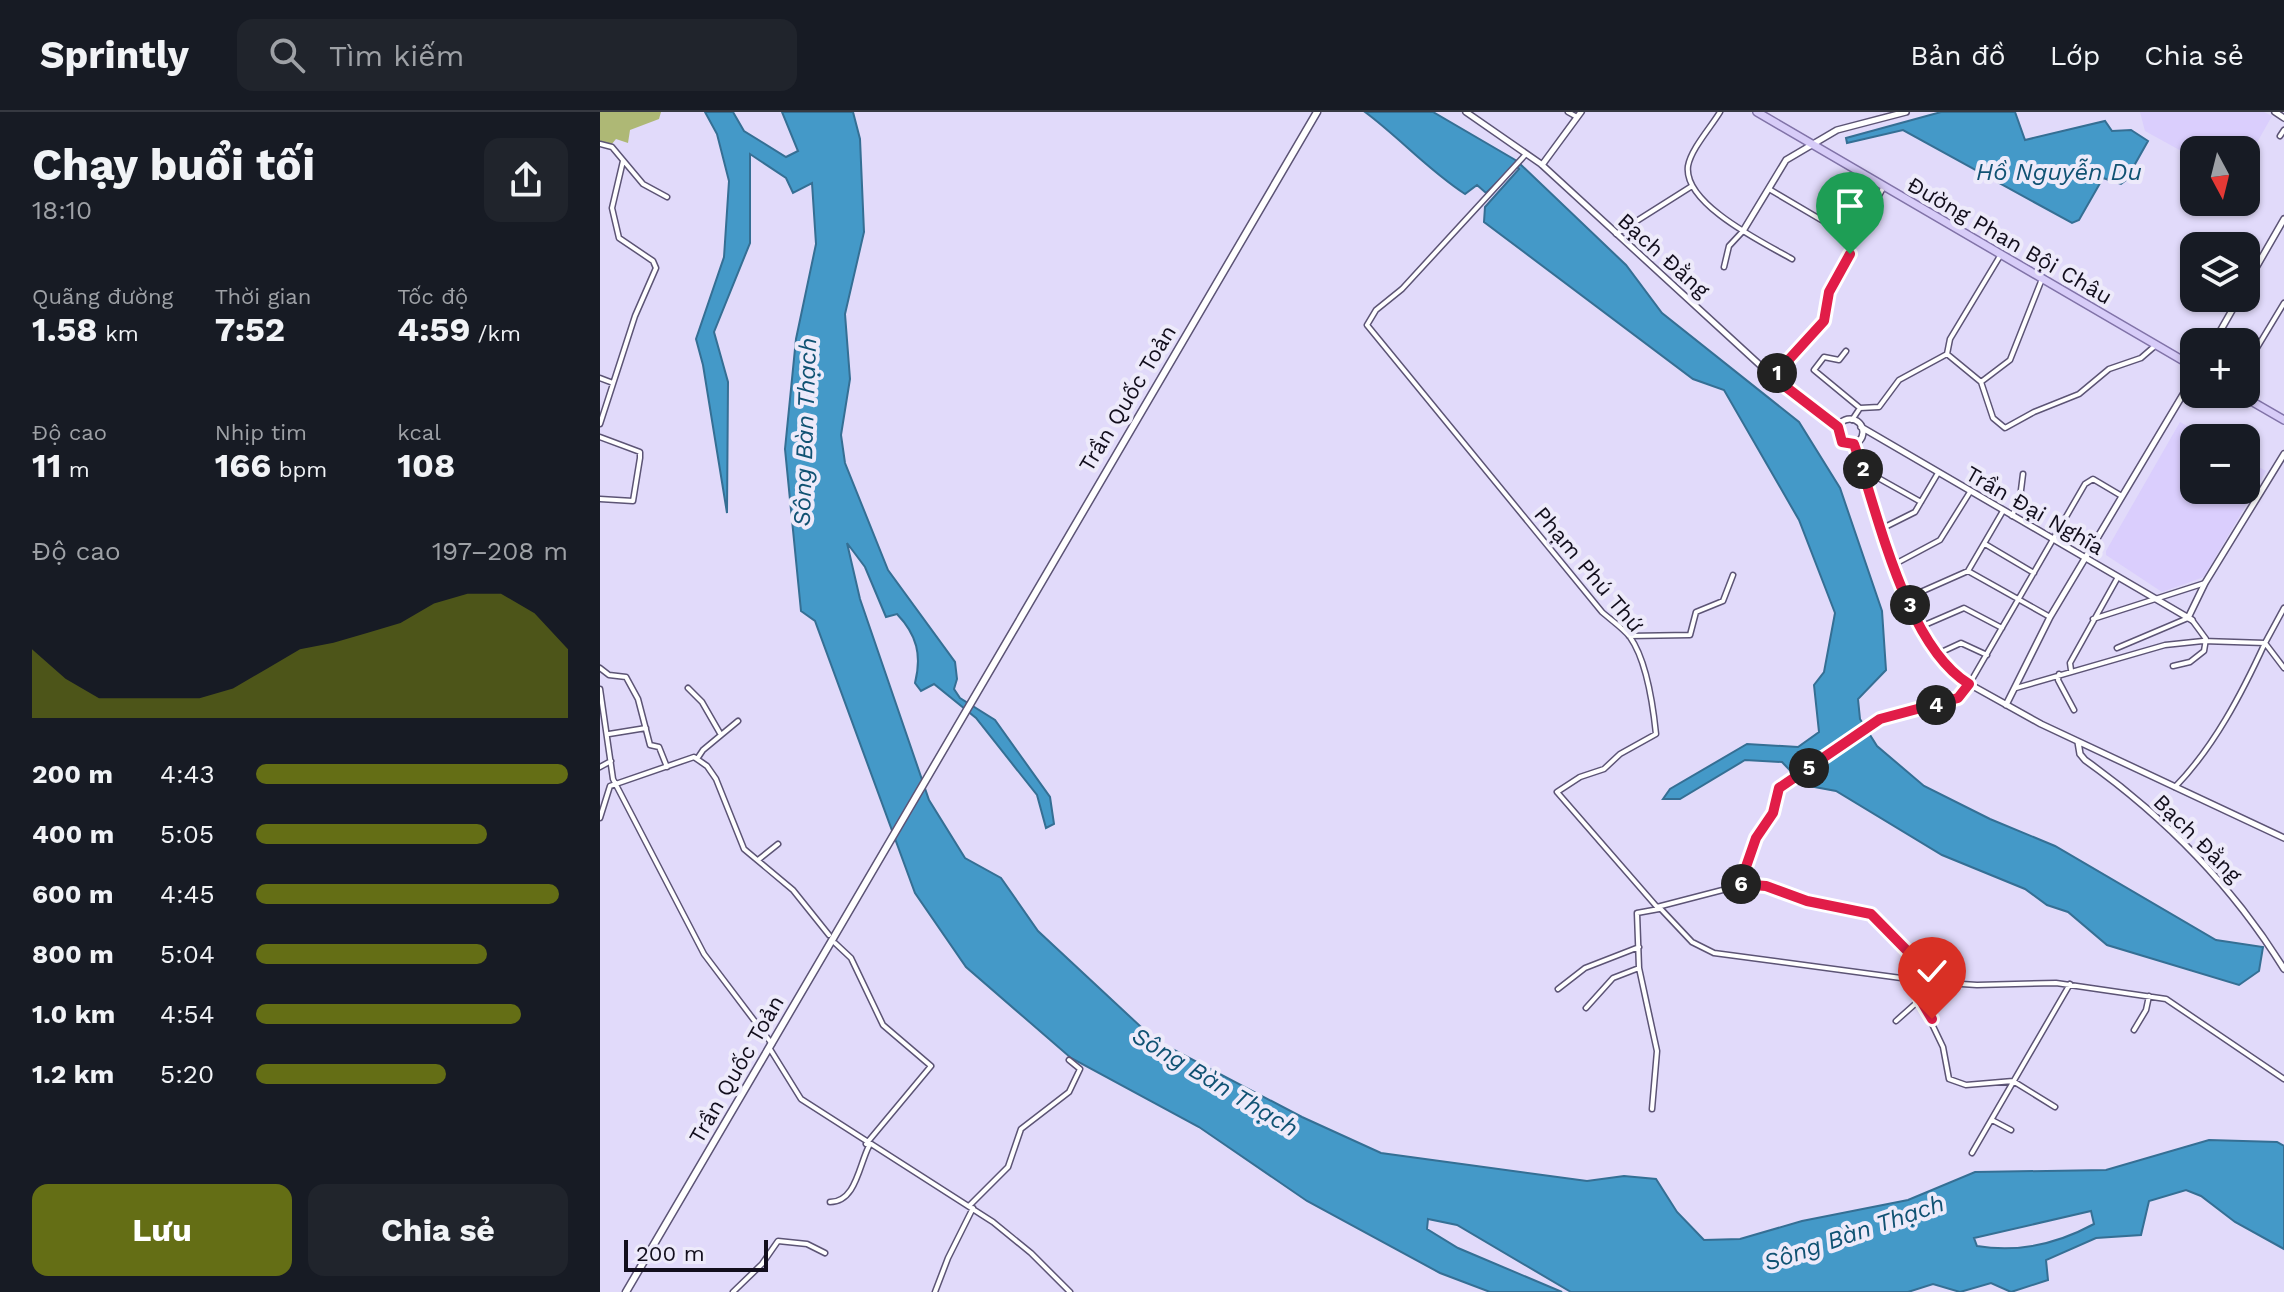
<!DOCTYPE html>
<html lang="vi">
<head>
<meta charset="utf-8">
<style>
	:root { --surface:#171b24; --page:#20242c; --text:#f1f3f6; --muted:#9ea1a6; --line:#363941; --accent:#646e15 }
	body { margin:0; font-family:"Work Sans",sans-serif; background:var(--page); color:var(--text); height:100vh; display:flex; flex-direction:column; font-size:30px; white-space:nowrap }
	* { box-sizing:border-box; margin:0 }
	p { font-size:26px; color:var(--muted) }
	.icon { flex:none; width:44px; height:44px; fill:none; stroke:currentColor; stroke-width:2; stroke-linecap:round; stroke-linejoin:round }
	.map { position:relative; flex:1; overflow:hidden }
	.drawer { display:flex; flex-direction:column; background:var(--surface); width:600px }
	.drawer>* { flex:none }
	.needle { width:52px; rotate:173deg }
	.buttons { position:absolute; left:1580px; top:24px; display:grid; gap:16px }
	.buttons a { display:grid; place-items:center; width:80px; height:80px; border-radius:16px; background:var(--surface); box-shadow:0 2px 6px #0004; font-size:40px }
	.scale { position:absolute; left:24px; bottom:20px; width:144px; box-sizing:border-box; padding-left:8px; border:4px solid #120e1c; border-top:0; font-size:22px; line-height:28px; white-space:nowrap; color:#120e1c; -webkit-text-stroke:6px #edeafa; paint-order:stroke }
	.pin { position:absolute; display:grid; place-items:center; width:68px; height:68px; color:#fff; margin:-82px -34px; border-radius:50% 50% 50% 0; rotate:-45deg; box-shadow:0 0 8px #0007 }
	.pin .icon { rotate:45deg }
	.km { position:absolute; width:40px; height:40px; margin:-20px; border-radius:50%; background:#222; color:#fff; font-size:22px; line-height:40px; text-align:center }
	.round { display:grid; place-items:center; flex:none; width:84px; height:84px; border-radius:16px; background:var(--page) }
	.head { display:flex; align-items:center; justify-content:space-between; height:136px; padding:0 32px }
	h1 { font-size:44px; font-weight:700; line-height:60px }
	.stats { display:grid; grid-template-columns:repeat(3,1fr); gap:12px; height:136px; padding:8px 32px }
	.stats div { display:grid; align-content:center }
	.stats b { font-size:34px; font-weight:700 }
	.stats small { font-size:22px; font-weight:400 }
	.stats p { font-size:22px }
	.chart { height:224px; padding:16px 32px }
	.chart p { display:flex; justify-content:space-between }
	.chart svg { width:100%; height:144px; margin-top:8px; fill:var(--accent); opacity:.7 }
	.cta { display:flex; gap:16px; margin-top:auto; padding:16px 32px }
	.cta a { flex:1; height:92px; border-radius:16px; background:var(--accent); color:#fff; font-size:32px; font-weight:700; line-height:92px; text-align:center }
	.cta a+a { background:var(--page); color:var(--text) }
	ul { padding:0 32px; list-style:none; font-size:26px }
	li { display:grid; grid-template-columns:128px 96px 1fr; align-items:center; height:60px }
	li i { height:20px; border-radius:10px; background:var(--accent) }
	header { display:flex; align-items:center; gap:48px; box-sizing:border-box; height:112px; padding:0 40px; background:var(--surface); border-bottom:2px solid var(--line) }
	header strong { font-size:38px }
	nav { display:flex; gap:44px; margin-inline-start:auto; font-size:28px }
	.search { width:560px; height:72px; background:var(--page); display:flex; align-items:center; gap:20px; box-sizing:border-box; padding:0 28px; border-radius:16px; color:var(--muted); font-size:30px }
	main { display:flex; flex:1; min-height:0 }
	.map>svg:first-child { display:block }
</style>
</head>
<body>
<header>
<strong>Sprintly</strong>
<div class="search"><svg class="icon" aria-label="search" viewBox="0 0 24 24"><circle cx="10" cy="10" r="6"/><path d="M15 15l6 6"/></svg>Tìm kiếm</div>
<nav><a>Bản đồ</a><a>Lớp</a><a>Chia sẻ</a></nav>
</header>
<main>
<section class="drawer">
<div class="head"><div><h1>Chạy buổi tối</h1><p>18:10</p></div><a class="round"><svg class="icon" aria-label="share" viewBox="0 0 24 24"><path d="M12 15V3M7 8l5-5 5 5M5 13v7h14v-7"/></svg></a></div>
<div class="stats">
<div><p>Quãng đường</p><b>1.58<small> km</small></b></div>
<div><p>Thời gian</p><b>7:52</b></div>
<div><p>Tốc độ</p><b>4:59<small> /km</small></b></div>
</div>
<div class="stats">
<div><p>Độ cao</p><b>11<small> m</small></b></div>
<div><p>Nhịp tim</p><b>166<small> bpm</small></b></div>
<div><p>kcal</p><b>108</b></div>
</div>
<div class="chart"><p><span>Độ cao</span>197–208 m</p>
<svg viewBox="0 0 160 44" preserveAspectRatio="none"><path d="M0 44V23L10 32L20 38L30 38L40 38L50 38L60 35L70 29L80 23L90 21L100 18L110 15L120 9L130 6L140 6L150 12L160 23V44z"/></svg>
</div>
<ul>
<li><b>200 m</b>4:43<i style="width:100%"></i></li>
<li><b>400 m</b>5:05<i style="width:74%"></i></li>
<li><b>600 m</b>4:45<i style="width:97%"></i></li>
<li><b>800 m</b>5:04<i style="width:74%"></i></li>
<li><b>1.0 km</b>4:54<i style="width:85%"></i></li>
<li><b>1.2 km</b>5:20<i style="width:61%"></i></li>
</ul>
<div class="cta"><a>Lưu</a><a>Chia sẻ</a></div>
</section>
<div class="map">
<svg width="1684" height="1180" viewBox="0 0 1684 1180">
	<rect width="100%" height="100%" fill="#e1dafa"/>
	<!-- built -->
	<path fill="#dacefd" d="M1540,0h124l8,4 -26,46v-12h-52v8l-49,-27z
		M1580,310l28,16h-14v52h52v-30l20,11 -62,106 -42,15 -56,-37v-4z"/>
	<!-- green -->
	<path fill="#aeb875" d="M0,0h61l-2,7 -29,11 -2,13 -12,-4 -5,6 -11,-1z"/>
	<!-- water -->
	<path fill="#4499c8" stroke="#356f94" stroke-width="2" fill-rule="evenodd" d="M105,0h28l11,19 42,26 12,-6 -16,-39h71l7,27 4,93 -19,82 5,65 -9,56 4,28 43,107 67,92 2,17 -3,10 6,9 35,22 55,77 4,27 -8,4 -9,-33 -61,-77 -42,-34 -13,7 -6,-8c7,-28 2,-48 -18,-69l-11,3 -21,-50 -18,-24 13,56 69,201 36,58 36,20 37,53 117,109 147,77 79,36 206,28 37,-5 32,3 21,33 27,28 36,-1 62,-18 106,-21 67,-28 131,-2 103,-30 68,2 7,4v103l-49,-27 -34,-26 -15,-6 -37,11 -8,34 -45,3 -50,22 2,20 -37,12 -20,-9 -31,9 -27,-8 -25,8h-337l-114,-67 -29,-6 -1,10 31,19 104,44h-72l-50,-19 -133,-72 -108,-74 -128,-69 -105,-91 -51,-74 -100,-272 -14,-10 -16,-162 11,-110 20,-95 -4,-61 -19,10 -7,-15 -36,-24v89l-36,89 14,50 -1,131 -24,-148 -7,-26 28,-82 5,-76 -12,-47zM1491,1099l3,13c-37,20 -76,29 -117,22l-3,-8z
		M765,0h68l84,49 109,104 36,48 137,109 41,66 42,123 4,59 -28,29 2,20 17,27 47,40 66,33 65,27 161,94 47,7 -4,24 -20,14 -132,-40 -39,-33 -21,-7 -22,-16 -83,-34 -106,-64 -32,-6 -22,-23 -37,-2 -65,39h-17l7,-10 77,-45 51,3 21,-15 -5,-47 10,-13 11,-59 -36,-93 -75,-130 -31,-11 -209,-157 1,-15 34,-38 -4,-4 -29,28 -9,-8 -12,9c-37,-24 -65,-56 -100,-82z
		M1341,0h74l10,28 80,-19 7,10 19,-1 17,11 -22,39 -5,4 -18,-6 -24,42 -7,3 -169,-93 -56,13 -1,-5z"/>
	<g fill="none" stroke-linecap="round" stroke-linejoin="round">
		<!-- minor casing -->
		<g stroke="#5c5475" stroke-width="7">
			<path id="minor" d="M968,0l9,5
				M1120,0c-9,15 -29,37 -32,54 -5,38 76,77 104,93
				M1680,24l4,-6
				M0,32l12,3 31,37 24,13
				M926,42l-124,135 -26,21 -9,15 235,287c9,8 21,16 28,25 17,24 23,68 26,97l-36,20 -16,15 -24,8 -23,15 100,115 81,-21 18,-48 17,-25 6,-25 101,-69 65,-16 18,-8 122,-211 8,-5 27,16
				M1169,77l61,36
				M1016,122l76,-48
				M1124,155l5,-21 14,-15
				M1246,239l-7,9 -15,-3 -10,13 46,38
				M1347,242l3,-15 50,-83
				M1646,254l38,-63
				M1173,265l51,-56 5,-29 54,-104
				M0,266l13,5
				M1381,270l29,-22 32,-81
				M1252,308l8,-12 19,-1 20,-27 48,-26 34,28 12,36 12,10 29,-16 45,-18 30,-25 32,-11 15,-13
				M0,312l35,-108 21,-48 -3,-7 -34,-23 -7,-30 11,-47
				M0,325l40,15v6l-7,43 -33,-2
				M1264,358l57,32
				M1412,404l8,-18 3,-24
				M1283,416l32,-16 23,-39
				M1385,432l49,29
				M1295,452l45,-24 30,-48
				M1368,459l82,46
				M1307,486l61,-27 35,-60
				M1493,507l112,-36
				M1320,515l44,-19 38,20
				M1029,524l61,-1 6,-23 27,-11 10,-26
				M1517,536l71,-30
				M1335,543l26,-12 26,12
				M1573,554l17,-4 14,-11 2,-12 -14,-19
				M0,556l9,7 17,2 12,22 12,46 9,2 8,20
				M1471,558l-1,-7 48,-86
				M1459,562l-1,6 16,30
				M88,576l14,14 19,33
				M1416,576l149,-43 38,-4 62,2 19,-35
				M0,577l13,90 91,175 68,90
				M9,622l37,-6
				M97,647l6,-9 35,-29
				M0,655l11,-6
				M1575,675c39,-40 67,-94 90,-144l19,25
				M0,706l10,-32 84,-29 13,9 9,13 28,70 49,41 36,45
				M158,748l20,-16
				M1140,772c33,2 59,16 91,23 13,3 26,0 38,6 15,7 58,53 62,69l-7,14 -28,25
				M1060,796l32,34 22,11 217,29 46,3 79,-2 110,16 118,80
				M235,831l16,15 32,67 48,41 -65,78
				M958,877l27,-21 54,-21
				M1320,887l23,48 6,32 17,6 47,-4 42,26
				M986,896l27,-30 26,-10
				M1534,918l12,-20 3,-14
				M170,937l31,50 192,123 38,31 39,39
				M1052,997l5,-58 -18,-83 -2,-55 22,-4
				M1392,1008l19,10
				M1372,1041l98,-169
				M230,1090c26,0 29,-37 39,-56
				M369,1094l39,-39 13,-38 48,-37 11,-23 -11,-9
				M133,1180l29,-28 16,-23 29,3 18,9
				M335,1180l13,-34 25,-50"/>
		</g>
		<!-- tertiary casing -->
		<g stroke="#5c5475" stroke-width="8">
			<path id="tertiary" d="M866,0l75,52 232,213 65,50
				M1675,0l9,6
				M942,53l39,-53
				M1143,119l43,-71 51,-30 69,-18
				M1646,173l38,-66
				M1614,230l25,-44
				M1237 320a13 13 0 1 1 26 0a13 13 0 1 1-26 0Z
				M1261,315l331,193
				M1254,332l61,176 20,35 18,20 88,49 243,114
				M1588,506l17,-35 79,-129
				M1406,593l44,-88 144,-241
				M1478,630l2,12 5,6c80,57 147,125 199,209"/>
		</g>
		<!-- secondary casing -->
		<g stroke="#5c5475" stroke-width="9">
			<path id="secondary" d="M26,1180l691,-1180"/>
		</g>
		<!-- primary casing -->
		<g stroke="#8173a8" stroke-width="10">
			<path id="primary" d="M1157,0l437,255
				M1639,282l45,26"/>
		</g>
		<!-- minor -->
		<use href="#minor" stroke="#fff" stroke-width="4"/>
		<!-- tertiary -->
		<use href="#tertiary" stroke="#fff" stroke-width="5"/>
		<!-- secondary -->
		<use href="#secondary" stroke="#fff" stroke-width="6"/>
		<!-- primary -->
		<use href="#primary" stroke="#d7ccf8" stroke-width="7"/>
	</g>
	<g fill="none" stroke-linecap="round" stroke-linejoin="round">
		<!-- route casing -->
		<g stroke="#fff" stroke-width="16">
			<path id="route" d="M1250,142l-21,38 -5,29 -51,56 65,50 4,15 12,2c24,70 52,202 115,240l-11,14 -78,21 -101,69 -6,25 -17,25 -16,46 26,2 41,15 64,13 58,59 2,9 -11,17 12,20"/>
		</g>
		<!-- route -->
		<use href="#route" stroke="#e11d48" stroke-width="10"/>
	</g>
	<g text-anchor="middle" stroke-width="8" stroke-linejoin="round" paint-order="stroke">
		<!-- street labels -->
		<g font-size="22" fill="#120e1c" stroke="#edeafa">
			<text transform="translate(1410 128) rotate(30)" y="8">Đường Phan Bội Châu</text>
			<text transform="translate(1064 143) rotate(42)" y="8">Bạch Đằng</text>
			<text transform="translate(527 286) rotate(-59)" y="8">Trần Quốc Toản</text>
			<text transform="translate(1435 398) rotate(30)" y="8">Trần Đại Nghĩa</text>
			<text transform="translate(989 457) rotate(50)" y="8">Phạm Phú Thứ</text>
			<text transform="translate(1598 726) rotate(45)" y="8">Bạch Đằng</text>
			<text transform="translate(136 957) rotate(-60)" y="8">Trần Quốc Toản</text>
		</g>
		<!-- water labels -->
		<g font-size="24" font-style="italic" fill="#105273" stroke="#edeafa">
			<text x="1459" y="68">Hồ Nguyễn Du</text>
			<text transform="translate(205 320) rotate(-88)" y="8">Sông Bàn Thạch</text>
			<text transform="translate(615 970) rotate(31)" y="8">Sông Bàn Thạch</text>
			<text transform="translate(1254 1121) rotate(-19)" y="8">Sông Bàn Thạch</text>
		</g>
	</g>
</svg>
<div class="buttons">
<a><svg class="needle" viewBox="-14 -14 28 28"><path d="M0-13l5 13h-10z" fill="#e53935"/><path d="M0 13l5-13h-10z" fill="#9ea1a6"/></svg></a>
<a><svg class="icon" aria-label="layers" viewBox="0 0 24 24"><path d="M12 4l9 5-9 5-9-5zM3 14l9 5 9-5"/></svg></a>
<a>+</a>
<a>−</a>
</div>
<div class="scale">200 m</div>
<div class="pin" style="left:1250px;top:142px;background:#1e9e55"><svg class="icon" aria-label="arrive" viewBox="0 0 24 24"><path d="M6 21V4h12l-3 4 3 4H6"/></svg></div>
<div class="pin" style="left:1332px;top:907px;background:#d93025"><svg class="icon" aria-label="check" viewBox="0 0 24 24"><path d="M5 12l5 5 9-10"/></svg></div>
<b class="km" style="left:1177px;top:261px">1</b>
<b class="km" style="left:1263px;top:357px">2</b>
<b class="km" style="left:1310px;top:493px">3</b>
<b class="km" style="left:1336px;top:593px">4</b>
<b class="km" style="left:1209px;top:656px">5</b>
<b class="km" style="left:1141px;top:772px">6</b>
</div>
</main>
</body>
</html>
